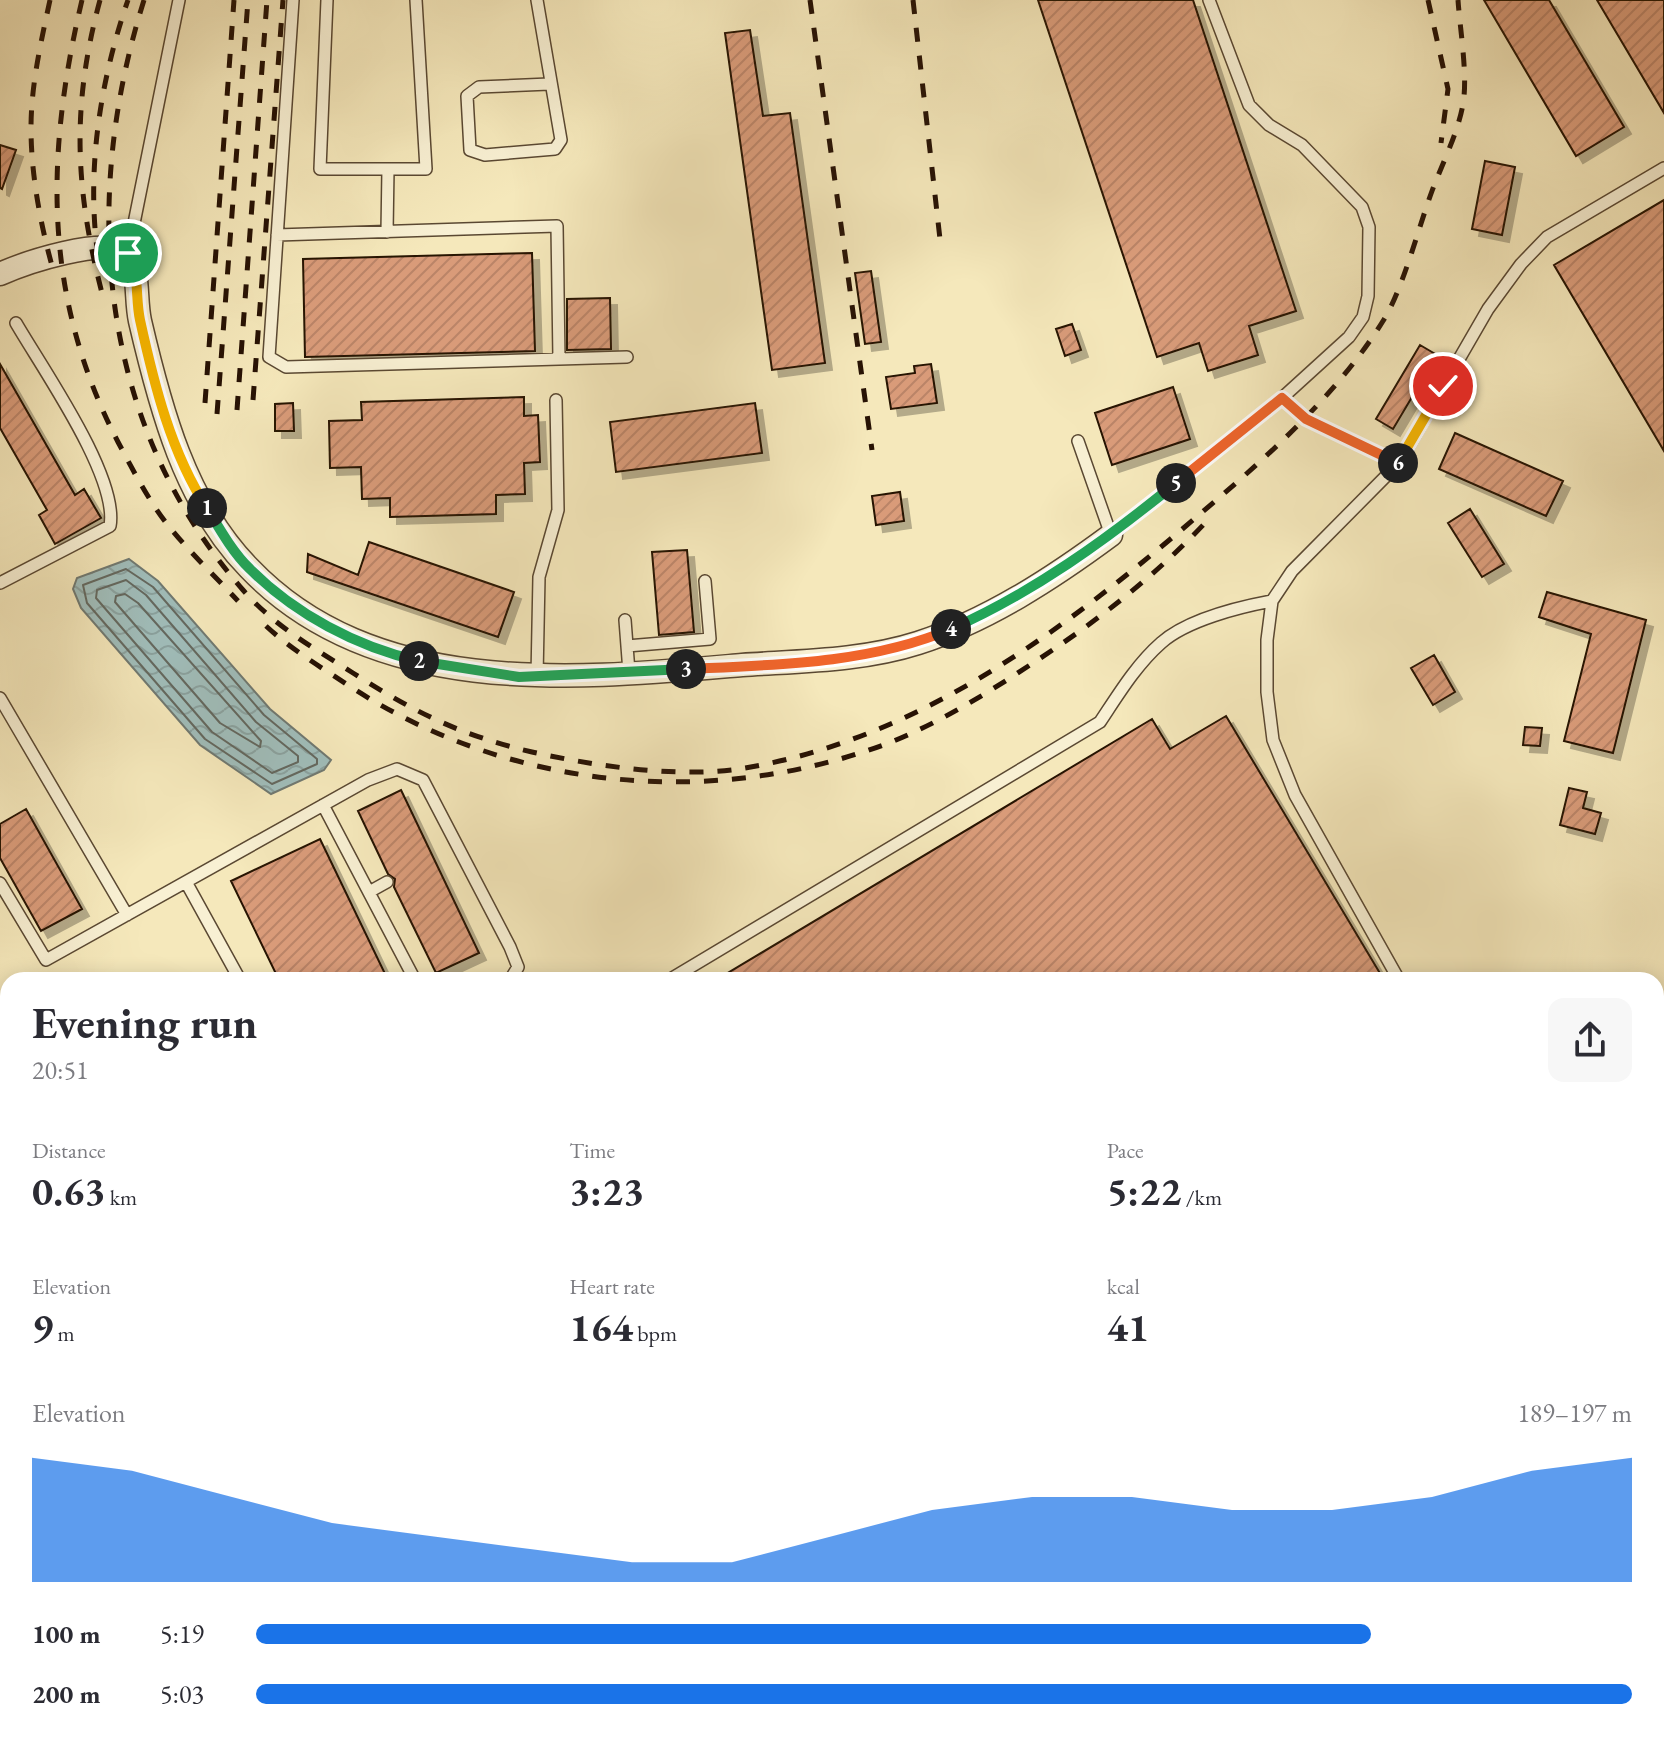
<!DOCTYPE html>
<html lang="en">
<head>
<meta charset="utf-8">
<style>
	:root { --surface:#fff; --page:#f7f7f7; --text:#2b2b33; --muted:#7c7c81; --accent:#1a73e8 }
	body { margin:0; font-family:"EB Garamond",serif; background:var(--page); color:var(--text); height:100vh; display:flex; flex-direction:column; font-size:30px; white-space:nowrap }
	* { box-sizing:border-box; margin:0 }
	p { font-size:26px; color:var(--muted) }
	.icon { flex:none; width:44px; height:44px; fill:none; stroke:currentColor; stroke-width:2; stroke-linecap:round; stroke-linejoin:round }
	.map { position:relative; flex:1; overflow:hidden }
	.details { position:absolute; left:0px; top:972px; width:1664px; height:770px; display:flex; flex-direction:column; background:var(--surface); border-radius:24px 24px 0 0; box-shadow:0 4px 20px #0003 }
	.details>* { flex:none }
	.pin { position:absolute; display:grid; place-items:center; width:68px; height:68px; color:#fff; margin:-34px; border:4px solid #fff; border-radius:50%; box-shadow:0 2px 8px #0007 }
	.km { position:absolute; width:40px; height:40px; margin:-20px; border-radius:50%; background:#222; color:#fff; font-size:22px; line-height:40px; text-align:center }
	.round { display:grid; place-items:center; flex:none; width:84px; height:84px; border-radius:16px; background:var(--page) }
	.overview { display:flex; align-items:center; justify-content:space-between; height:136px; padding:0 32px }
	h1 { font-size:44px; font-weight:700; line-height:60px }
	.figures { display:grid; grid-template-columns:repeat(3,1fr); gap:12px; height:136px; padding:8px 32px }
	.figures div { display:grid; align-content:center }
	.figures b { font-size:40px; font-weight:700 }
	.figures small { font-size:22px; font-weight:400 }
	.figures p { font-size:22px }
	.chart { height:224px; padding:16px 32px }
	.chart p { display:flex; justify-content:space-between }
	.chart svg { width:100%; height:144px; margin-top:8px; fill:var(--accent); opacity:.7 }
	ul { padding:0 32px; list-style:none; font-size:26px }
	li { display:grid; grid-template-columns:128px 96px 1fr; align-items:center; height:60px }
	li i { height:20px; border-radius:10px; background:var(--accent) }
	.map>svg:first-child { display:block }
</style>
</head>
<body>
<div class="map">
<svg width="1664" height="1741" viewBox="0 0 1664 1741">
	<defs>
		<pattern id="water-waves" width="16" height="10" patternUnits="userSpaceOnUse" patternTransform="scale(2)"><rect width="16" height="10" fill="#a0bdba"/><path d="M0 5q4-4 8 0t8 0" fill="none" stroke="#8aa19e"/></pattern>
		<pattern id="building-hatch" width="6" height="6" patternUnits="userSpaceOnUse" patternTransform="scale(2)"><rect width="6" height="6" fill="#d99b79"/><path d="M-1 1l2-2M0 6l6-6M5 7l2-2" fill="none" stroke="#ba8467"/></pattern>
		<filter id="shadow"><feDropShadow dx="7" dy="7" stdDeviation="0" flood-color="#0004"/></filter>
	</defs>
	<rect width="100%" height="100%" fill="#f5e8bb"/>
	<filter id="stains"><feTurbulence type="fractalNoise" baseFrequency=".0025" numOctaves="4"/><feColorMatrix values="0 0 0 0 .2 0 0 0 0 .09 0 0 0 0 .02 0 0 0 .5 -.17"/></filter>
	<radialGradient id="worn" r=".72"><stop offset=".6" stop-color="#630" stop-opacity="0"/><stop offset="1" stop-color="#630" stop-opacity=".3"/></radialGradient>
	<!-- water -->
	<path fill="url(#water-waves)" stroke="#707971" stroke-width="2" d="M129,559l29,22 112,128 61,51 -7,10 -53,24 -71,-49 -119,-137 -8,-19 4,-11z"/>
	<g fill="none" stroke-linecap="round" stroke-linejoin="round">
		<!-- shore -->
		<path stroke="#64685f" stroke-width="2" d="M126,569l27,18 111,128 53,44v5l-45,20 -67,-45 -118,-136 -4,-18z
			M126,580l20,15 110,127 42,34v6l-26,11 -60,-41 -116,-134 1,-8z
			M125,594l13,9 123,138 -1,6 -40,-24 -105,-121 1,-6z"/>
	</g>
	<!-- building -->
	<path fill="url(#building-hatch)" stroke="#271204" stroke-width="2" filter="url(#shadow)" d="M1038,0h155l103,311 -47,15 9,29 -50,16 -9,-28 -42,14z
		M1484,0h65l75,127 -48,29z
		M1597,0h67v113z
		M750,30l13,86 27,-3 35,250 -53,7 -47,-337z
		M0,145l16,5 -14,39 -2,-1z
		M1485,161l30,6 -13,68 -30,-6z
		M1664,200v251l-110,-186z
		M532,253l3,98 -230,6 -2,-98z
		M871,271l10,71 -16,2 -10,-71z
		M610,298l1,51 -44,1v-51z
		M1072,324l9,26 -16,6 -9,-27z
		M1420,345l17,10 -44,74 -17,-10z
		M0,364l75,131 9,-6 17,29 -46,26 -16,-29 8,-5 -47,-82z
		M931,364l6,39 -46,6 -5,-32 29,-4 -1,-7z
		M1173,387l17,52 -78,26 -17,-52z
		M524,397v19l14,-1 2,47 -16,1 1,31 -29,1v19l-106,3v-19l-28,1 -1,-32 -31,1 -1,-47 33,-1 -1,-18z
		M293,403l1,28h-19v-27z
		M755,403l7,50 -146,19 -6,-50z
		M1455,433l108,48 -17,35 -107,-47z
		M900,492l4,29 -28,4 -4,-29z
		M1470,509l34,55 -22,13 -34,-54z
		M369,542l145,50 -16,45 -191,-65 1,-18 50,21z
		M687,550l7,82 -35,3 -7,-83z
		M1547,592l99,28 -33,133 -49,-12 27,-107 -52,-17z
		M1434,655l21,37 -22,13 -22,-37z
		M1226,716l158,264h-668l436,-261 18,30z
		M1525,727l17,1 -2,18 -17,-1z
		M1569,788l18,4 -4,16 18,5 -6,21 -35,-9z
		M401,790l78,163 -43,20 -42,-86 1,-8 -7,-5 -30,-63z
		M26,809l56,100 -41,22 -41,-73v-34z
		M320,839l68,141h-109l-48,-99z"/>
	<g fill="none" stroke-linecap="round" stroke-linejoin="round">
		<!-- service casing -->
		<g stroke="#5a4832" stroke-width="14">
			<path id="service" d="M293,0l-24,357 17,10 341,-10
				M327,0l-7,169h106l-10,-169
				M537,0l24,140 -6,9 -70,6 -15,-5 -3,-54 12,-9 70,-3
				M387,232l1,-63
				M277,235l280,-9 2,133
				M128,253l51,-253
				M1282,398l24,21 93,44
				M1078,441l33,94 171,-137 67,-61 14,-20 5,-21 1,-69 -7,-20 -60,-62 -33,-20 -20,-20 -40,-105
				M0,583l110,-57c9,-49 -68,-158 -94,-203
				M625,620l4,52
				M627,646l83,-7 -5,-58
				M537,676l2,-99 19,-67 -2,-110
				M0,698l127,217
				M323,805l92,175
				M186,882l54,98
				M0,883l46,77 322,-180 29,-11 26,11 87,167 8,20 -8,13
				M369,892l18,-10
				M669,980l431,-258c18,-27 36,-57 61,-79 26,-23 79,-36 111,-42
				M1399,980l-104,-185 -22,-55 -6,-48v-52l5,-39 20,-30 107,-108 89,-154 33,-45 26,-27 117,-69
				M0,1731l17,10
				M407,1734l4,7
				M902,1734l4,7
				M309,1741l12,-7"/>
		</g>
		<!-- minor casing -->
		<g stroke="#5a4832" stroke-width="25">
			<path id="minor" d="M0,274c27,-12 102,-37 128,-21 12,21 7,45 12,68 20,86 45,182 109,247 126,132 328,111 493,97 58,-4 120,-4 176,-22 69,-22 135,-65 193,-108"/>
		</g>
		<!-- service -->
		<use href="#service" stroke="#f8f0d3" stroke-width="11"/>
		<!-- minor -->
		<use href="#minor" stroke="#f8f0d3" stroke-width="22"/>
		<!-- rail -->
		<path stroke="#271204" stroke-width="5" stroke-dasharray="14 14" stroke-linecap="butt" d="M50,0c-9,42 -19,85 -19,128 0,48 10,99 23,145
			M82,0c-37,156 -39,297 36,442 14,26 28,54 46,78 22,29 49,54 74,81
			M100,0c-29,107 -25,190 3,297
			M144,0c-64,203 -46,424 99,590 30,35 72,59 110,83 63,40 107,62 179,79 63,14 143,26 207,17 179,-28 328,-141 461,-255 65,-55 138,-120 183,-193 20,-32 35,-92 49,-130 10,-27 26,-58 31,-87 5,-29 -3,-74 -5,-104
			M810,0l62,450
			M913,0l28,248
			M1428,0l20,89 -7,54
			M98,256c-12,-85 2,-175 30,-256
			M253,400l30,-400
			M205,403l29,-403
			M237,410l30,-410
			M217,414l31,-414
			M266,626c27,25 58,43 88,63 158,101 357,120 532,55 54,-21 105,-53 153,-85 61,-40 117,-84 167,-137"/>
	</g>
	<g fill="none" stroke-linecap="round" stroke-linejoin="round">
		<!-- split-1 casing -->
		<g stroke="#fff" stroke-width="16">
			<path id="split-1" d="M128,253c12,21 7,44 12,67 14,64 31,133 67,188"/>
		</g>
		<!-- split-2 casing -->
		<g stroke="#fff" stroke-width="16">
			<path id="split-2" d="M207,508c12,20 26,45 43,61 45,45 107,78 169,92"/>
		</g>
		<!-- split-3 casing -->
		<g stroke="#fff" stroke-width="16">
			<path id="split-3" d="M419,661l100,16 167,-8"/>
		</g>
		<!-- split-4 casing -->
		<g stroke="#fff" stroke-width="16">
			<path id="split-4" d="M686,669c88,-4 183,-5 265,-40"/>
		</g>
		<!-- split-5 casing -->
		<g stroke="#fff" stroke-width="16">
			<path id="split-5" d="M951,629c83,-37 155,-89 225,-146"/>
		</g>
		<!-- split-6 casing -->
		<g stroke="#fff" stroke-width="16">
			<path id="split-6" d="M1176,483l106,-85 24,21 92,44"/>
		</g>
		<!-- split-7 casing -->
		<g stroke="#fff" stroke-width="16">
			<path id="split-7" d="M1398,463l45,-77"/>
		</g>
		<!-- split-1 -->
		<use href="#split-1" stroke="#f5b400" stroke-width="10"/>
		<!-- split-2 -->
		<use href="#split-2" stroke="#22a559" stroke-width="10"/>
		<!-- split-3 -->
		<use href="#split-3" stroke="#22a559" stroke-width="10"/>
		<!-- split-4 -->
		<use href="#split-4" stroke="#f0652b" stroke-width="10"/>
		<!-- split-5 -->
		<use href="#split-5" stroke="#22a559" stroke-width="10"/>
		<!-- split-6 -->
		<use href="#split-6" stroke="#f0652b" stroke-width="10"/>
		<!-- split-7 -->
		<use href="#split-7" stroke="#f5b400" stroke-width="10"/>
	</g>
	<rect width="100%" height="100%" filter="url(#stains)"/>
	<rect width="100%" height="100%" fill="url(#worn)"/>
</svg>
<div class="pin" style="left:128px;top:253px;background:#1e9e55"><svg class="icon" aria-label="arrive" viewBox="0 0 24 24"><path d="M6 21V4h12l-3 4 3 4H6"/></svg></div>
<div class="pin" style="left:1443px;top:386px;background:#d93025"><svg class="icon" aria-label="check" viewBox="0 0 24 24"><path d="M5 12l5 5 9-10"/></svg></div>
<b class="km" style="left:207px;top:508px">1</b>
<b class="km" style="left:419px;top:661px">2</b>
<b class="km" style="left:686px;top:669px">3</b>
<b class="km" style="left:951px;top:629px">4</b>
<b class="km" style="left:1176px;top:483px">5</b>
<b class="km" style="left:1398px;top:463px">6</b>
<section class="details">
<div class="overview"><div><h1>Evening run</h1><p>20:51</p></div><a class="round"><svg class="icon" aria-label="share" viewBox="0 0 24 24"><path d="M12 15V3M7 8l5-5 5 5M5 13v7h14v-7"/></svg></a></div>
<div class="figures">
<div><p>Distance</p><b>0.63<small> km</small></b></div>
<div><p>Time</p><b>3:23</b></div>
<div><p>Pace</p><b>5:22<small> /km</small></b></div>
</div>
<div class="figures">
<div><p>Elevation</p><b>9<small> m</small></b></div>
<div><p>Heart rate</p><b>164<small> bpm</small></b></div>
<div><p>kcal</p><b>41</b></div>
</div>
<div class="chart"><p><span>Elevation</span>189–197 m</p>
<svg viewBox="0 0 160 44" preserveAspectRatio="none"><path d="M0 44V6L10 10L20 18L30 26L40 30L50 34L60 38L70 38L80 30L90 22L100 18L110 18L120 22L130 22L140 18L150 10L160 6V44z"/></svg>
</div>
<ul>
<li><b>100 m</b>5:19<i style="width:81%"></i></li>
<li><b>200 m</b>5:03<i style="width:100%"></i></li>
</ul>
</section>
</div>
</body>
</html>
